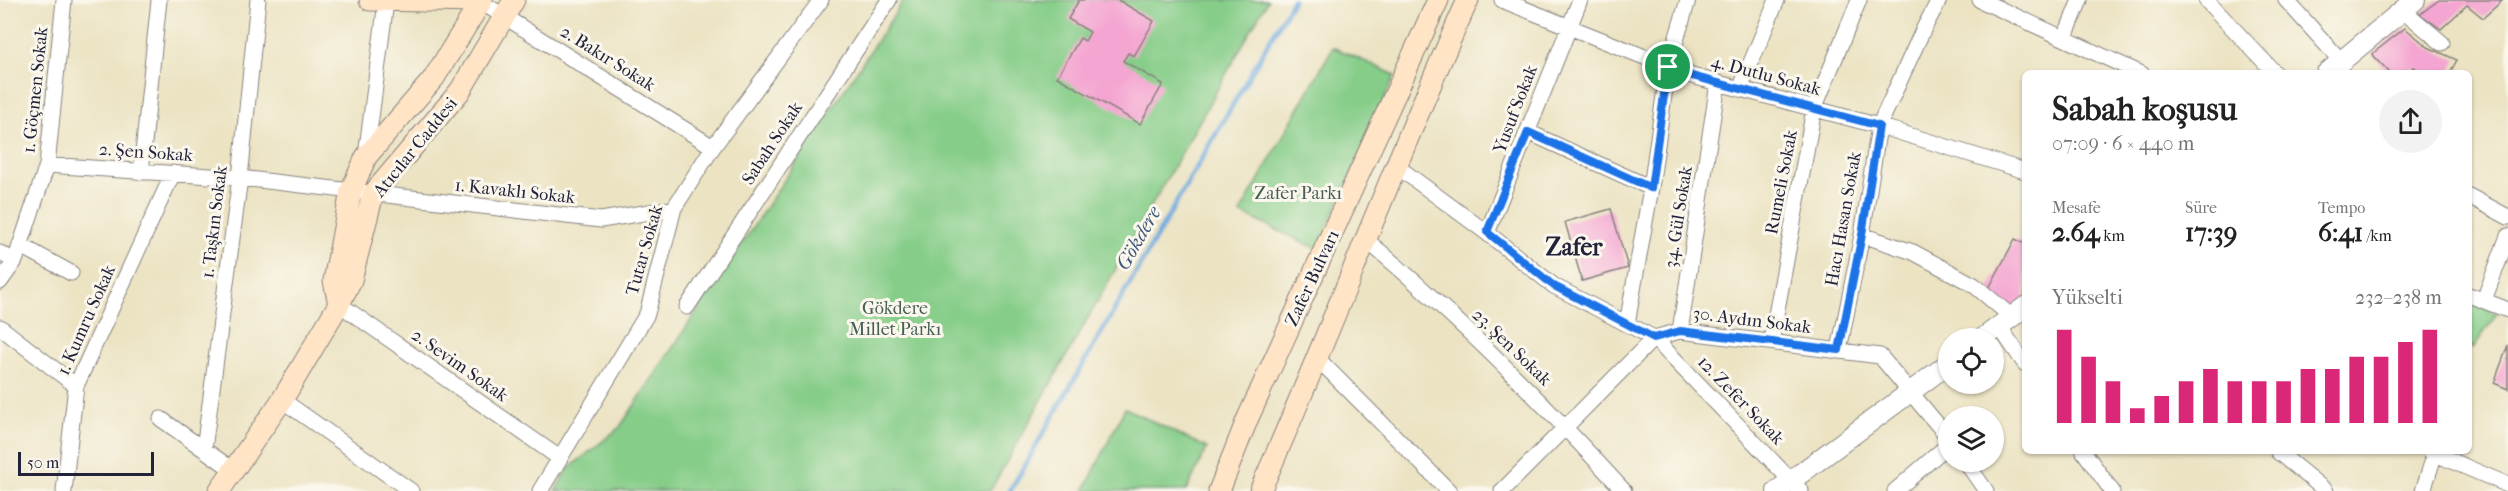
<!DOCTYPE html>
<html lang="tr">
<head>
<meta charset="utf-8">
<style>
	:root { --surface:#fff; --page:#f2f2f2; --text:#222; --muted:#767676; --accent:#db2777 }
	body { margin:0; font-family:"IM FELL French Canon",serif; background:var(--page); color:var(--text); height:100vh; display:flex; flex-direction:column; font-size:22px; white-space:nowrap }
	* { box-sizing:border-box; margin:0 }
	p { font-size:20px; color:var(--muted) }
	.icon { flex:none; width:33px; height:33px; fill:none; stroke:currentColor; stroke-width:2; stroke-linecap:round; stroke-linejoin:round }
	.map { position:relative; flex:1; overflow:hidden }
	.side { position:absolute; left:2022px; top:70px; width:450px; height:384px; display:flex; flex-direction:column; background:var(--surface); border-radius:9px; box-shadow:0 2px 4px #0004 }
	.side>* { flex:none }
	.tools { position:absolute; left:1938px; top:328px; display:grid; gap:12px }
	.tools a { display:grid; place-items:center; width:66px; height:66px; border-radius:50%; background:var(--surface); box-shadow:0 2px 4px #0004; font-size:30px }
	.scale { position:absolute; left:18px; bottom:15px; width:136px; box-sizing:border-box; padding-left:6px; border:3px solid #22223b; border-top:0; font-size:16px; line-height:21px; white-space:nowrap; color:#22223b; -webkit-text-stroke:4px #fbf7ec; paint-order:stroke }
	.pin { position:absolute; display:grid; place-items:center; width:51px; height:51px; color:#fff; margin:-26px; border:3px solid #fff; border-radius:50%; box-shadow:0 2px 6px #0007 }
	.round { display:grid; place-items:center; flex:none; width:63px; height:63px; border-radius:32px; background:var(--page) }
	.head { display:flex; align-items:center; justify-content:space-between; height:102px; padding:0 30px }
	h1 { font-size:33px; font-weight:700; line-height:45px }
	.metrics { display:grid; grid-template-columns:repeat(3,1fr); gap:9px; height:102px; padding:6px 30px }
	.metrics div { display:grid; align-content:center }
	.metrics b { font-size:26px; font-weight:700 }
	.metrics small { font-size:16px; font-weight:400 }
	.metrics p { font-size:16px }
	.chart { height:168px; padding:12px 30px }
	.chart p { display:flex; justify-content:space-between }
	.chart svg { width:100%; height:108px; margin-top:6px; stroke:var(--accent); stroke-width:6 }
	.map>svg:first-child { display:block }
</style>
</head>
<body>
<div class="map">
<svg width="2508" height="491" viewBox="0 0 2508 491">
	<rect width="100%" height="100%" fill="#fbf7ec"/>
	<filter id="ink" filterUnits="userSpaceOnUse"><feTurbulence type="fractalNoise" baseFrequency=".0167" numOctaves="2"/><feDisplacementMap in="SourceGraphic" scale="12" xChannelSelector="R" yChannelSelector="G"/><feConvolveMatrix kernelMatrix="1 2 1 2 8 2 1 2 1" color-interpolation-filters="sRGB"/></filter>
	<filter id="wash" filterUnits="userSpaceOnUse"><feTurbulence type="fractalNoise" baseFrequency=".008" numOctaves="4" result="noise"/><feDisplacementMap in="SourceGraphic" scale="24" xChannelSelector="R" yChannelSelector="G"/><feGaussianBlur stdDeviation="1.35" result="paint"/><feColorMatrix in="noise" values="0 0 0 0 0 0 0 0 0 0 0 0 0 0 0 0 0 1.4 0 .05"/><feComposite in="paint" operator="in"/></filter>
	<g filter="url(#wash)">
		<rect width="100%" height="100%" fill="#ebe3c2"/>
		<!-- green -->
		<path fill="#86cd89" stroke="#547862" stroke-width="1.5" d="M904,0h364l-278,491h-435l12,-21 53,-43z
			M1333,47l62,28 -77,174 -78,-36z
			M2469,299l28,15 -24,34 -4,-2z
			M1125,408l82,40 -21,43h-102z"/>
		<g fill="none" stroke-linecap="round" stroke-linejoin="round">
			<!-- stream -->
			<path stroke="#6ba8dd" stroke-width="5" d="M1010,491l283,-491"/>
		</g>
		<g id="blocks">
			<!-- building -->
			<path fill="#f4a5d1" d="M1079,0h39l36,21 -20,35 -6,-3 -5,8 40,23 -23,40 -83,-47 23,-39 5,3 5,-9 -22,-13z
				M2439,0h64l-20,18 -16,-13 -26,24 -21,-15z
				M2405,28l23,19 29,13 -8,14h-21l-15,-7 -7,7h-15l-19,-20z
				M1611,209l17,59 -46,13 -17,-59z
				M2015,239l10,5v58l-11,8 -27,-18z
				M2508,345v44l-14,-6z"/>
		</g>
	</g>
	<g filter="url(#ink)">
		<use href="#blocks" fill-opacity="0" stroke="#86827e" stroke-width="1.5"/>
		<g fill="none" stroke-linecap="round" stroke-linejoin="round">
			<!-- minor casing -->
			<g stroke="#86827e" stroke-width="17">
				<path id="minor" d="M1502,0l190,76 187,50 146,45
					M1980,0l162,74
					M2206,0l70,74
					M2286,0l55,61
					M481,2l232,145
					M2403,10l39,33
					M2065,37l15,-37
					M1740,89l37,-89
					M1528,132l123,56
					M366,156l20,-154
					M47,165l193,13 361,42 73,-12
					M1395,165l92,68 67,53 100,52 147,153
					M141,172l18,-172
					M2469,196l39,21
					M1487,233l93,-233
					M1862,235l51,17 61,33 38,32
					M1364,238c93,78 179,164 260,253
					M20,245l51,28
					M0,253l15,8
					M0,282l15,-21 32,-96 17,-165
					M2469,295l39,15
					M2484,300l24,-64
					M339,304l219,153
					M687,307l202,-307
					M1627,324l24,-136 17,-121 20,-67
					M1999,326l26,38
					M0,327l76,59
					M1680,331l200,25 68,81
					M1771,342l43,-233 45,-109
					M1839,350l23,-115 17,-109 44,-96 16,-30
					M1318,359l131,132
					M282,400l129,91
					M161,419l72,51
					M204,449l36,-271 18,-178
					M2084,452l28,39
					M2278,452l48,39
					M2431,452l77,33
					M1966,462l20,29
					M64,491l12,-105 97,-213
					M540,491l107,-177 27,-106 39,-61 108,-147
					M1502,491l152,-153 26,-7 38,-248
					M1895,491l53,-46
					M2423,491l12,-38"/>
			</g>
			<!-- tertiary casing -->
			<g stroke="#86827e" stroke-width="22">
				<path id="tertiary" d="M2326,74l89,-74
					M1982,339l43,-32
					M1777,491l171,-127"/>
			</g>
			<!-- secondary casing -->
			<g stroke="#86827e" stroke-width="23">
				<path id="secondary" d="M370,0l111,2
					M339,304l-5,-23 17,-90 15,-34 68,-79 48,-78
					M219,491l63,-91 57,-96 12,-24 22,-86 87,-103 54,-91
					M1219,491l28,-71 191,-420
					M1260,491c72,-162 134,-329 208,-491"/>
			</g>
			<!-- minor -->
			<use href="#minor" stroke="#fff" stroke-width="15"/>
			<!-- tertiary -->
			<use href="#tertiary" stroke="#fff" stroke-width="20"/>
			<!-- secondary -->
			<use href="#secondary" stroke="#ffe4c6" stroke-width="21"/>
		</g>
	</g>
	<g fill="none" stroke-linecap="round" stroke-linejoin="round" filter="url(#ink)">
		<!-- route casing -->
		<g stroke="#fff" stroke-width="12">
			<path id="route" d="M1668,67l24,9 187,50 -17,109 -23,115 -159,-19 -26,7 -100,-52 -67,-54 41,-100 123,56z"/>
		</g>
		<!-- route -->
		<use href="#route" stroke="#1a73e8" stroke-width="8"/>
	</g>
	<g text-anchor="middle" stroke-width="6" stroke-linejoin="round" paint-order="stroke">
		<!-- street labels -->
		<g font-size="18" fill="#22223b" stroke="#fbf7ec">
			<text transform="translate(608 58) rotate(32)" y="6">2. Bakır Sokak</text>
			<text transform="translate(1766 75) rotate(15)" y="6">4. Dutlu Sokak</text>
			<text transform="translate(35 90) rotate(-84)" y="6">1. Göçmen Sokak</text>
			<text transform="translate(1515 109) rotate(-69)" y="6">Yusuf Sokak</text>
			<text transform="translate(772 143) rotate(-57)" y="6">Sabah Sokak</text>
			<text transform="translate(415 147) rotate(-51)" y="6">Atıcılar Caddesi</text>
			<text transform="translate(146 152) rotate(4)" y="6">2. Şen Sokak</text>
			<text transform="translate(1781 182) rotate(-79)" y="6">Rumeli Sokak</text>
			<text transform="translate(515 191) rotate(6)" y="6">1. Kavaklı Sokak</text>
			<text transform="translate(1678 217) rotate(-81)" y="6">34. Gül Sokak</text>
			<text transform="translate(1843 219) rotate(-80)" y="6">Hacı Hasan Sokak</text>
			<text transform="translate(214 222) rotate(-83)" y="6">1. Taşkın Sokak</text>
			<text transform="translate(644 250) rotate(-74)" y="6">Tutar Sokak</text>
			<text transform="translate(1312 278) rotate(-65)" y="6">Zafer Bulvarı</text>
			<text transform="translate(86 320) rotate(-66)" y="6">1. Kumru Sokak</text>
			<text transform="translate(1752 320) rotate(7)" y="6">30. Aydın Sokak</text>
			<text transform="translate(1512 347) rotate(44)" y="6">23. Şen Sokak</text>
			<text transform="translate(460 365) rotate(35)" y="6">2. Sevim Sokak</text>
			<text transform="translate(1741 400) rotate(46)" y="6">12. Zefer Sokak</text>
		</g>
		<!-- park labels -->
		<g font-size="18" fill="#455e56" stroke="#fbf7ec">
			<text x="1298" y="199">Zafer Parkı</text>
			<text x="895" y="314">Gökdere<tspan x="895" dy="21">Millet Parkı</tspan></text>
		</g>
		<!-- water labels -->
		<g font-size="20" font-style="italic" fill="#3f587c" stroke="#fbf7ec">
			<text transform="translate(1138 238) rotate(-60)" y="7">Gökdere</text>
		</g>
		<!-- district labels -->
		<g font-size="24" font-weight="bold" fill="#22223b" stroke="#fbf7ec">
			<text x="1574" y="255">Zafer</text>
		</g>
	</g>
</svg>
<div class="tools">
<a><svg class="icon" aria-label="locate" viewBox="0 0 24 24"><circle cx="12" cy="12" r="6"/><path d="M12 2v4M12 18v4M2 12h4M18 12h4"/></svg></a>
<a><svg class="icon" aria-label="layers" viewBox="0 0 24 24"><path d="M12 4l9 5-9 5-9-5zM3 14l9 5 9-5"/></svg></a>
</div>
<div class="scale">50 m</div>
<div class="pin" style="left:1668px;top:67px;background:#1e9e55"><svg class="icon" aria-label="arrive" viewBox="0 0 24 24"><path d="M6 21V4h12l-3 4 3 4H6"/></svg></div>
<section class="side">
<div class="head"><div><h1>Sabah koşusu</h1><p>07:09 · 6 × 440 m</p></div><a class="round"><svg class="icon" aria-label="share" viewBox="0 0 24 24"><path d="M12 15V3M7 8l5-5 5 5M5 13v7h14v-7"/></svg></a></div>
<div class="metrics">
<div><p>Mesafe</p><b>2.64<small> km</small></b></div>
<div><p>Süre</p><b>17:39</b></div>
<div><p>Tempo</p><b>6:41<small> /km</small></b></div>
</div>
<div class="chart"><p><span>Yükselti</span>232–238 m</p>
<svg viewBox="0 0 160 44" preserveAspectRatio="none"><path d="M5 44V6M15 44V17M25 44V27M35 44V38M45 44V33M55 44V27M65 44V22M75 44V27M85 44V27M95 44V27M105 44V22M115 44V22M125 44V17M135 44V17M145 44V11M155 44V6"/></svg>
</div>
</section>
</div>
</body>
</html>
